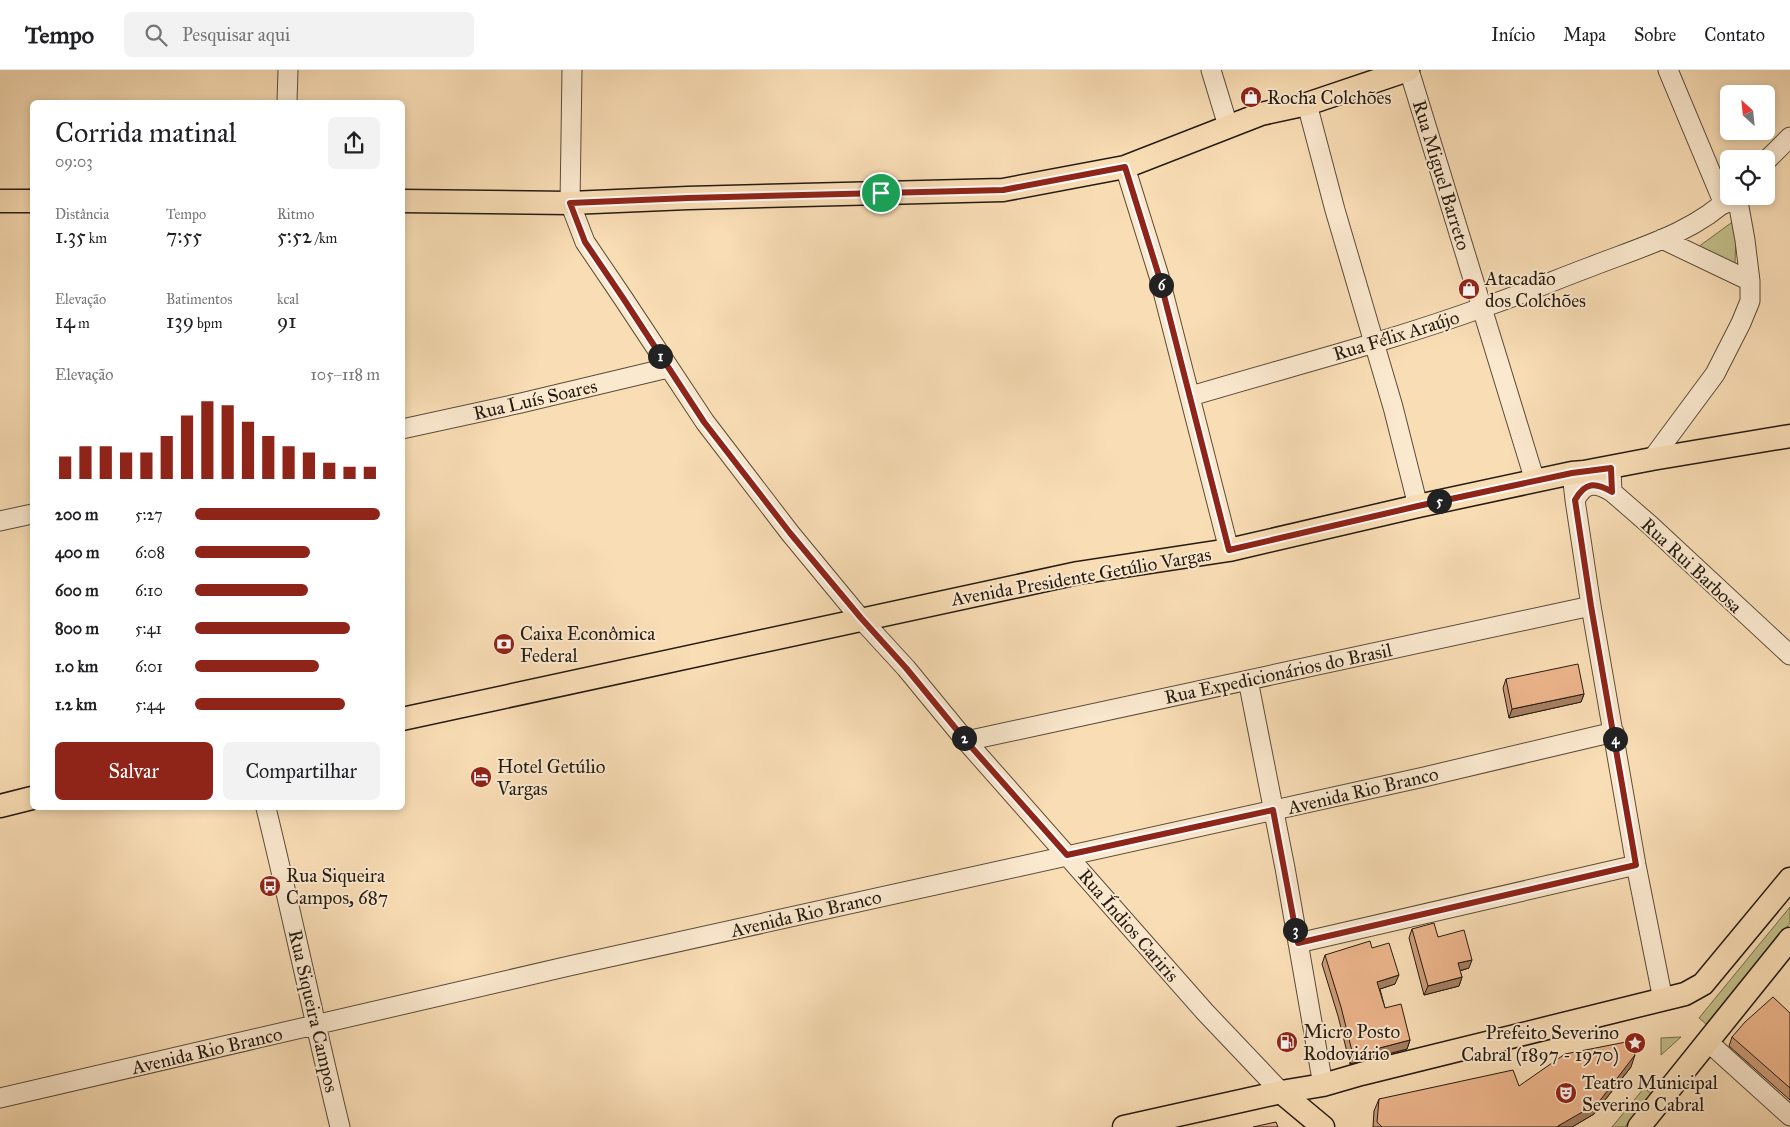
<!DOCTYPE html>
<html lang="pt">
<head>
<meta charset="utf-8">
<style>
	:root { --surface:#fff; --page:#f2f2f2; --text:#202124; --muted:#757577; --line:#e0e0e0; --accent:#8f2418 }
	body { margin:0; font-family:"IM FELL Great Primer",serif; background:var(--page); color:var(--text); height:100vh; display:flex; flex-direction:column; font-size:19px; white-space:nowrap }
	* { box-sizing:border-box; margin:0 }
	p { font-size:16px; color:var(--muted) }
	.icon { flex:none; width:28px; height:28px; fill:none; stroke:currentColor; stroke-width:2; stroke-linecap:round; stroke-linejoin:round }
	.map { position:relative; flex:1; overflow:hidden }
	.side { position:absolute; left:30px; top:30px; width:375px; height:710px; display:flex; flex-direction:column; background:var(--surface); border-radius:8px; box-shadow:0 2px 8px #0003 }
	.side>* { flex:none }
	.needle { width:32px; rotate:333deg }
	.buttons { position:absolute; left:1720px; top:15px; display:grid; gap:10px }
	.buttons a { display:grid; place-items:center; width:55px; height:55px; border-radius:8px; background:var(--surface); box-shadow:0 2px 8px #0003; font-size:25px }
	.pin { position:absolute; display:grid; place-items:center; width:42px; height:42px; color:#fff; margin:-21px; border:2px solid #fff; border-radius:50%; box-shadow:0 1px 5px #0007 }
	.km { position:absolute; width:25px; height:25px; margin:-12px; border-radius:50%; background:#222; color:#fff; font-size:14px; line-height:25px; text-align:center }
	.round { display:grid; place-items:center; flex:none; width:52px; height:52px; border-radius:8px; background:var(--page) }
	.overview { display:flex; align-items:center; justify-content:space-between; height:85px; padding:0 25px }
	h1 { font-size:28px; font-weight:600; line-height:38px }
	.figures { display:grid; grid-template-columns:repeat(3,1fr); gap:8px; height:85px; padding:5px 25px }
	.figures div { display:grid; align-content:center }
	.figures b { font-size:21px; font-weight:600 }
	.figures small { font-size:14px; font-weight:400 }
	.figures p { font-size:14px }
	.chart { height:140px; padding:10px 25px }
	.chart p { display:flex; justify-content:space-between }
	.chart svg { width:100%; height:90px; margin-top:5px; stroke:var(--accent); stroke-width:6 }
	.action { display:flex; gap:10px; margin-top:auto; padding:10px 25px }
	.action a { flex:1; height:58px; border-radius:8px; background:var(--accent); color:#fff; font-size:20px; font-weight:600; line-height:58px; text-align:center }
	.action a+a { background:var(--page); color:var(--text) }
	ul { padding:0 25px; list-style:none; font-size:16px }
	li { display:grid; grid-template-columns:80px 60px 1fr; align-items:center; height:38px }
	li i { height:12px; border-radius:6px; background:var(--accent) }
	header { display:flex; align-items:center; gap:30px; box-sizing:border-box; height:70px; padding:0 25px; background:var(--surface); border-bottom:1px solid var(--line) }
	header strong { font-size:24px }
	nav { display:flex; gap:28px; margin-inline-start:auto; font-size:18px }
	.search { width:350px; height:45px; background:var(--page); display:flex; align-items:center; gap:12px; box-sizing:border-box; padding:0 18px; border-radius:8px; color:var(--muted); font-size:19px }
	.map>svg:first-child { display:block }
</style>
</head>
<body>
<header>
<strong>Tempo</strong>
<div class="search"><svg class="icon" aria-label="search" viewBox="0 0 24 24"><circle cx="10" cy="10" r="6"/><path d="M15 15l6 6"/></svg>Pesquisar aqui</div>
<nav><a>Início</a><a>Mapa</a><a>Sobre</a><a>Contato</a></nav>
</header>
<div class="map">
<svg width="1790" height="1057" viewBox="0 0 1790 1057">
	<rect width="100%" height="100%" fill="#f9ddb5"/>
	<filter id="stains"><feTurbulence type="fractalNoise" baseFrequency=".004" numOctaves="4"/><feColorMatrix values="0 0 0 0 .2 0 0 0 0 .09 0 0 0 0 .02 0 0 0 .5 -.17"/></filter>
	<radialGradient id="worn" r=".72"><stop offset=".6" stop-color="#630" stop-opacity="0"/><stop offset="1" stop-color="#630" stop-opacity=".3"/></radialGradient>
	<!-- green -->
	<path fill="#c2bf8a" stroke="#746d4e" d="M1731,153l5,3 -1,38 -37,-17z
		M1790,837v16l-84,101 -7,-6z
		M1681,967l-20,18v-17z
		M1644,1018l8,6 -27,33h-13z"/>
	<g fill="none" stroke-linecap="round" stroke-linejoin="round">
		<!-- minor casing -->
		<g stroke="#5a4c3a" stroke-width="21">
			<path id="minor" d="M572,0l-2,133 15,39 38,56 82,124 85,111 71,86 45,49 60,73 239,271 76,80
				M1211,0l17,56
				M1409,0l126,411
				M1668,0l56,134
				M287,32l1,-32
				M1307,34l28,106 58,197 25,99
				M1766,91l24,-24
				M1125,97l34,109 70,274
				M1662,169l88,42
				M1191,326c97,-29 197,-54 293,-89 36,-12 71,-27 106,-40 48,-19 104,-34 141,-71
				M402,359l119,-26 147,-35
				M1652,389l63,-85 26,-51 9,-22v-20l-5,-41 -8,-44
				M1611,398l1,24 38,33 140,130
				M1572,403l3,27 16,106 45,259 27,135
				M1575,430c10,-18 20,-18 37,-8
				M0,451l32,-7
				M1248,610l37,188 38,217
				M966,671l625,-135
				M266,738c26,106 48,213 74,319
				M1298,873l338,-78
				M1707,971l83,75
				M0,1028l569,-132 855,-189 190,-45"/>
		</g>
		<!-- major casing -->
		<g stroke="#251b11" stroke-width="25">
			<path id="major" d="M0,131h32
				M402,131l168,2 118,-5 315,-8 122,-23 136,-53 46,-10 101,-34
				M402,649l676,-146 151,-23 189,-44 154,-33 12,-1 68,-13 138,-23
				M0,736l32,-8
				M1281,1022l42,35
				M1124,1057l157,-35 42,-7 38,-11 324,-80 18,-10 87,-105
				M1639,1057l151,-188"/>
		</g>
		<!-- minor -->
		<use href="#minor" stroke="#fbe9cf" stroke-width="19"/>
		<!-- major -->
		<use href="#major" stroke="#f9ddb5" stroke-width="22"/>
	</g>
	<!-- wall -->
	<path fill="#cc9c78" stroke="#251b11" d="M1506,609l78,15 -3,8 -72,16 -6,-30z
		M1412,859l26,8 31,31 -9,3 2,6 -3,9 -35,9 -15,-57z
		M1372,878l23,36 -15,5 5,19 25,32 -3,9 -57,15 -12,-48 -16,-52 3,-9z
		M1790,943v87l-61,-54 3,-9z
		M1631,997l-37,47 -22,13h-199l1,-16 5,-12 140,-13z"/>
	<!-- shaded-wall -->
	<path fill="#a67f62" stroke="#251b11" d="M1584,624l-3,8 -72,16 3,-9z
		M1472,890l-3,8 -14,4 3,-9z
		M1399,905l-4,9 -21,7 3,-9z
		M1462,907l-3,9 -35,9 4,-9z
		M1410,970l-3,9 -57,15 3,-9z
		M1635,985l-4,12 -37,47 -22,13h-14z"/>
	<!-- building -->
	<path fill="#edb58c" stroke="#251b11" d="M1578,594l6,30 -72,15 -6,-30z
		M1434,853l4,14 26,-7 8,30 -14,3 4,14 -34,9 -16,-57z
		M1370,871l2,7 17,-5 10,32 -22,7 8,26 16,-4 9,36 -57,15 -12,-48 -16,-52z
		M1773,927l17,16v75l-58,-51 13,-15z
		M1626,972l9,13 -37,48 -40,23v1h-176l-5,-5 2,-23 134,-29 6,16 46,-32z
		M1276,1052l2,5h-25z"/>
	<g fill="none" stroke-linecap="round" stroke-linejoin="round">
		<!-- route casing -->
		<g stroke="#fff" stroke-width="10">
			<path id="route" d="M1125,97l34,109 70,274 189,-44 154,-33 39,-5 1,24c-17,-10 -27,-10 -37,8l16,106 45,259 -338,78 -25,-133 -206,45 -101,-114 -60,-73 -45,-50 -71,-85 -86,-111 -81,-124 -38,-56 -15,-39 118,-5 315,-8z"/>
		</g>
		<!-- route -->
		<use href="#route" stroke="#8f2418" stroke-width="6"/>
	</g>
	<!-- icons -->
	<defs>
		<g id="shop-disc" transform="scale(1.125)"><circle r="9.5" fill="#8f2418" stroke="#fbe9cf"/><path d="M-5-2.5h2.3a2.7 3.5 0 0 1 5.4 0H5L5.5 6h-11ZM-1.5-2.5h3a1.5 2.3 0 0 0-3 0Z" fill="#fff"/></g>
		<g id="bank-disc" transform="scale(1.125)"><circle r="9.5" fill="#8f2418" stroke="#fbe9cf"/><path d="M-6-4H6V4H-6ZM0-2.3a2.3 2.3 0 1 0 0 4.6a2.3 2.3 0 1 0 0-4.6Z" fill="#fff"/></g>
		<g id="hotel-disc" transform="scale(1.125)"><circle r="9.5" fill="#8f2418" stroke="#fbe9cf"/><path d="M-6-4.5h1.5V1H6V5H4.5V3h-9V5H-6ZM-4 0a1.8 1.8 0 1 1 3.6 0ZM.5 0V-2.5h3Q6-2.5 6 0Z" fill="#fff"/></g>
		<g id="bus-disc" transform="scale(1.125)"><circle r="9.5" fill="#8f2418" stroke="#fbe9cf"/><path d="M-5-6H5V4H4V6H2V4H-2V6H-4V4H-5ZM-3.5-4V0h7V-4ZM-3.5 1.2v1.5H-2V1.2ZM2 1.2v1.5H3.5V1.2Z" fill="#fff"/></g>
		<g id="fuel-disc" transform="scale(1.125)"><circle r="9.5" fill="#8f2418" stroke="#fbe9cf"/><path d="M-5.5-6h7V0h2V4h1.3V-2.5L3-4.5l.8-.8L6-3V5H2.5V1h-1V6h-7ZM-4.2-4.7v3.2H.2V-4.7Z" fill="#fff"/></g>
		<g id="sight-disc" transform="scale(1.125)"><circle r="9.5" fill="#8f2418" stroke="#fbe9cf"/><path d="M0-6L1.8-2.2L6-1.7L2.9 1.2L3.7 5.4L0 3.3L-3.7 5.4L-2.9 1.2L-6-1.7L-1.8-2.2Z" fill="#fff"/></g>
		<g id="theatre-disc" transform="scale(1.125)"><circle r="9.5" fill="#8f2418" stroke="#fbe9cf"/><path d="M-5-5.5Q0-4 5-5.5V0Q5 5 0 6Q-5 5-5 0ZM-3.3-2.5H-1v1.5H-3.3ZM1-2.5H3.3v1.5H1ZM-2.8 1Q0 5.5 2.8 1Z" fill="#fff"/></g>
	</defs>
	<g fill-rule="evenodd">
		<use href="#shop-disc" x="1251" y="27"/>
		<use href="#shop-disc" x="1469" y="219"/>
		<use href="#bank-disc" x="504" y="574"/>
		<use href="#hotel-disc" x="481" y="707"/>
		<use href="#bus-disc" x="270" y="816"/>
		<use href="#fuel-disc" x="1287" y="972"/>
		<use href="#sight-disc" x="1635" y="973"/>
		<use href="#theatre-disc" x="1566" y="1023"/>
	</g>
	<g text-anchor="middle" stroke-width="4" stroke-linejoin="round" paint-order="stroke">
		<!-- poi labels -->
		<g font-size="19" fill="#251b11" stroke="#fbe9cf" text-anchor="start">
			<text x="1267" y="34">Rocha Colchões</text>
			<text x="1485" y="215">Atacadão<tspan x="1485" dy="22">dos Colchões</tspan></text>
			<text x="520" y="570">Caixa Econômica<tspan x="520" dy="22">Federal</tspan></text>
			<text x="497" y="703">Hotel Getúlio<tspan x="497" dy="22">Vargas</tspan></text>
			<text x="286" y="812">Rua Siqueira<tspan x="286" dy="22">Campos, 687</tspan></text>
			<text x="1303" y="968">Micro Posto<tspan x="1303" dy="22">Rodoviário</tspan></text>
			<text x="1619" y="969" text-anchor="end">Prefeito Severino<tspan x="1619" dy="22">Cabral (1897 - 1970)</tspan></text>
			<text x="1582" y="1019">Teatro Municipal<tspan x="1582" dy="22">Severino Cabral</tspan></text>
		</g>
		<!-- street labels -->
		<g font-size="19" fill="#251b11" stroke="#fbe9cf">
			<text transform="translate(1442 105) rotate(73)" y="7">Rua Miguel Barreto</text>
			<text transform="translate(1396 265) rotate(-17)" y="7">Rua Félix Araújo</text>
			<text transform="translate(535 329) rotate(-13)" y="7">Rua Luís Soares</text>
			<text transform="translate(1692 495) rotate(43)" y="7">Rua Rui Barbosa</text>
			<text transform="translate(1081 506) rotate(-10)" y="7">Avenida Presidente Getúlio Vargas</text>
			<text transform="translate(1278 603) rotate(-12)" y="7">Rua Expedicionários do Brasil</text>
			<text transform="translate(1363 720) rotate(-13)" y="7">Avenida Rio Branco</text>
			<text transform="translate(806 843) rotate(-13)" y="7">Avenida Rio Branco</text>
			<text transform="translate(1129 855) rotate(49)" y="7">Rua Índios Cariris</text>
			<text transform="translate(314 941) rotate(77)" y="7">Rua Siqueira Campos</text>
			<text transform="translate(207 980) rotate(-13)" y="7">Avenida Rio Branco</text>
		</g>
	</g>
	<rect width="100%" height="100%" filter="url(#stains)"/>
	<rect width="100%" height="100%" fill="url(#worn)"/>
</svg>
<div class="buttons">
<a><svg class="needle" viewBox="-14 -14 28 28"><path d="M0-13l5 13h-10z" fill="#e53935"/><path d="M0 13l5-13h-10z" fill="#757577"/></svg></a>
<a><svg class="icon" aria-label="locate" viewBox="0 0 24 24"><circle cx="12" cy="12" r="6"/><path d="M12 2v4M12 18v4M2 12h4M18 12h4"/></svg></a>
</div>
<div class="pin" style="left:881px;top:123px;background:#1e9e55"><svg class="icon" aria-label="arrive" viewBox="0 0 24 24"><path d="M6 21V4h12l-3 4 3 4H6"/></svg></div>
<b class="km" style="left:660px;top:286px">1</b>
<b class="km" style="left:964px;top:668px">2</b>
<b class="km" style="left:1295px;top:860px">3</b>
<b class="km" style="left:1615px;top:669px">4</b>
<b class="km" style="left:1439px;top:431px">5</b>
<b class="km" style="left:1161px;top:215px">6</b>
<section class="side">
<div class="overview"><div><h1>Corrida matinal</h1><p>09:03</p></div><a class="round"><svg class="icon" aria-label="share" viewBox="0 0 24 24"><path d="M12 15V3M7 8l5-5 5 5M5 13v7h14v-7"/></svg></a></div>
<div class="figures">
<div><p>Distância</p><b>1.35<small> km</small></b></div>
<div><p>Tempo</p><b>7:55</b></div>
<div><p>Ritmo</p><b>5:52<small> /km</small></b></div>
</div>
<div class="figures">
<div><p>Elevação</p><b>14<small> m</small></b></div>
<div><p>Batimentos</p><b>139<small> bpm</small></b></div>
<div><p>kcal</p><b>91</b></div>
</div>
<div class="chart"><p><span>Elevação</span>105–118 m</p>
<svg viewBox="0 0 160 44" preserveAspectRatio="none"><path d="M5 44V33M15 44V28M25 44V28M35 44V31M45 44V31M55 44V23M65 44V13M75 44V6M85 44V8M95 44V16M105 44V23M115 44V28M125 44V31M135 44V36M145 44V38M155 44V38"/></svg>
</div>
<ul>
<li><b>200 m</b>5:27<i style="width:100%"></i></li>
<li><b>400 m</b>6:08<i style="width:62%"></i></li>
<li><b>600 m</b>6:10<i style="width:61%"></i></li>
<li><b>800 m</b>5:41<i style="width:84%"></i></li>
<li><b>1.0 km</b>6:01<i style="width:67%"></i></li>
<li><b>1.2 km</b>5:44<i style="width:81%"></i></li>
</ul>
<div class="action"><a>Salvar</a><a>Compartilhar</a></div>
</section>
</div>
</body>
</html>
